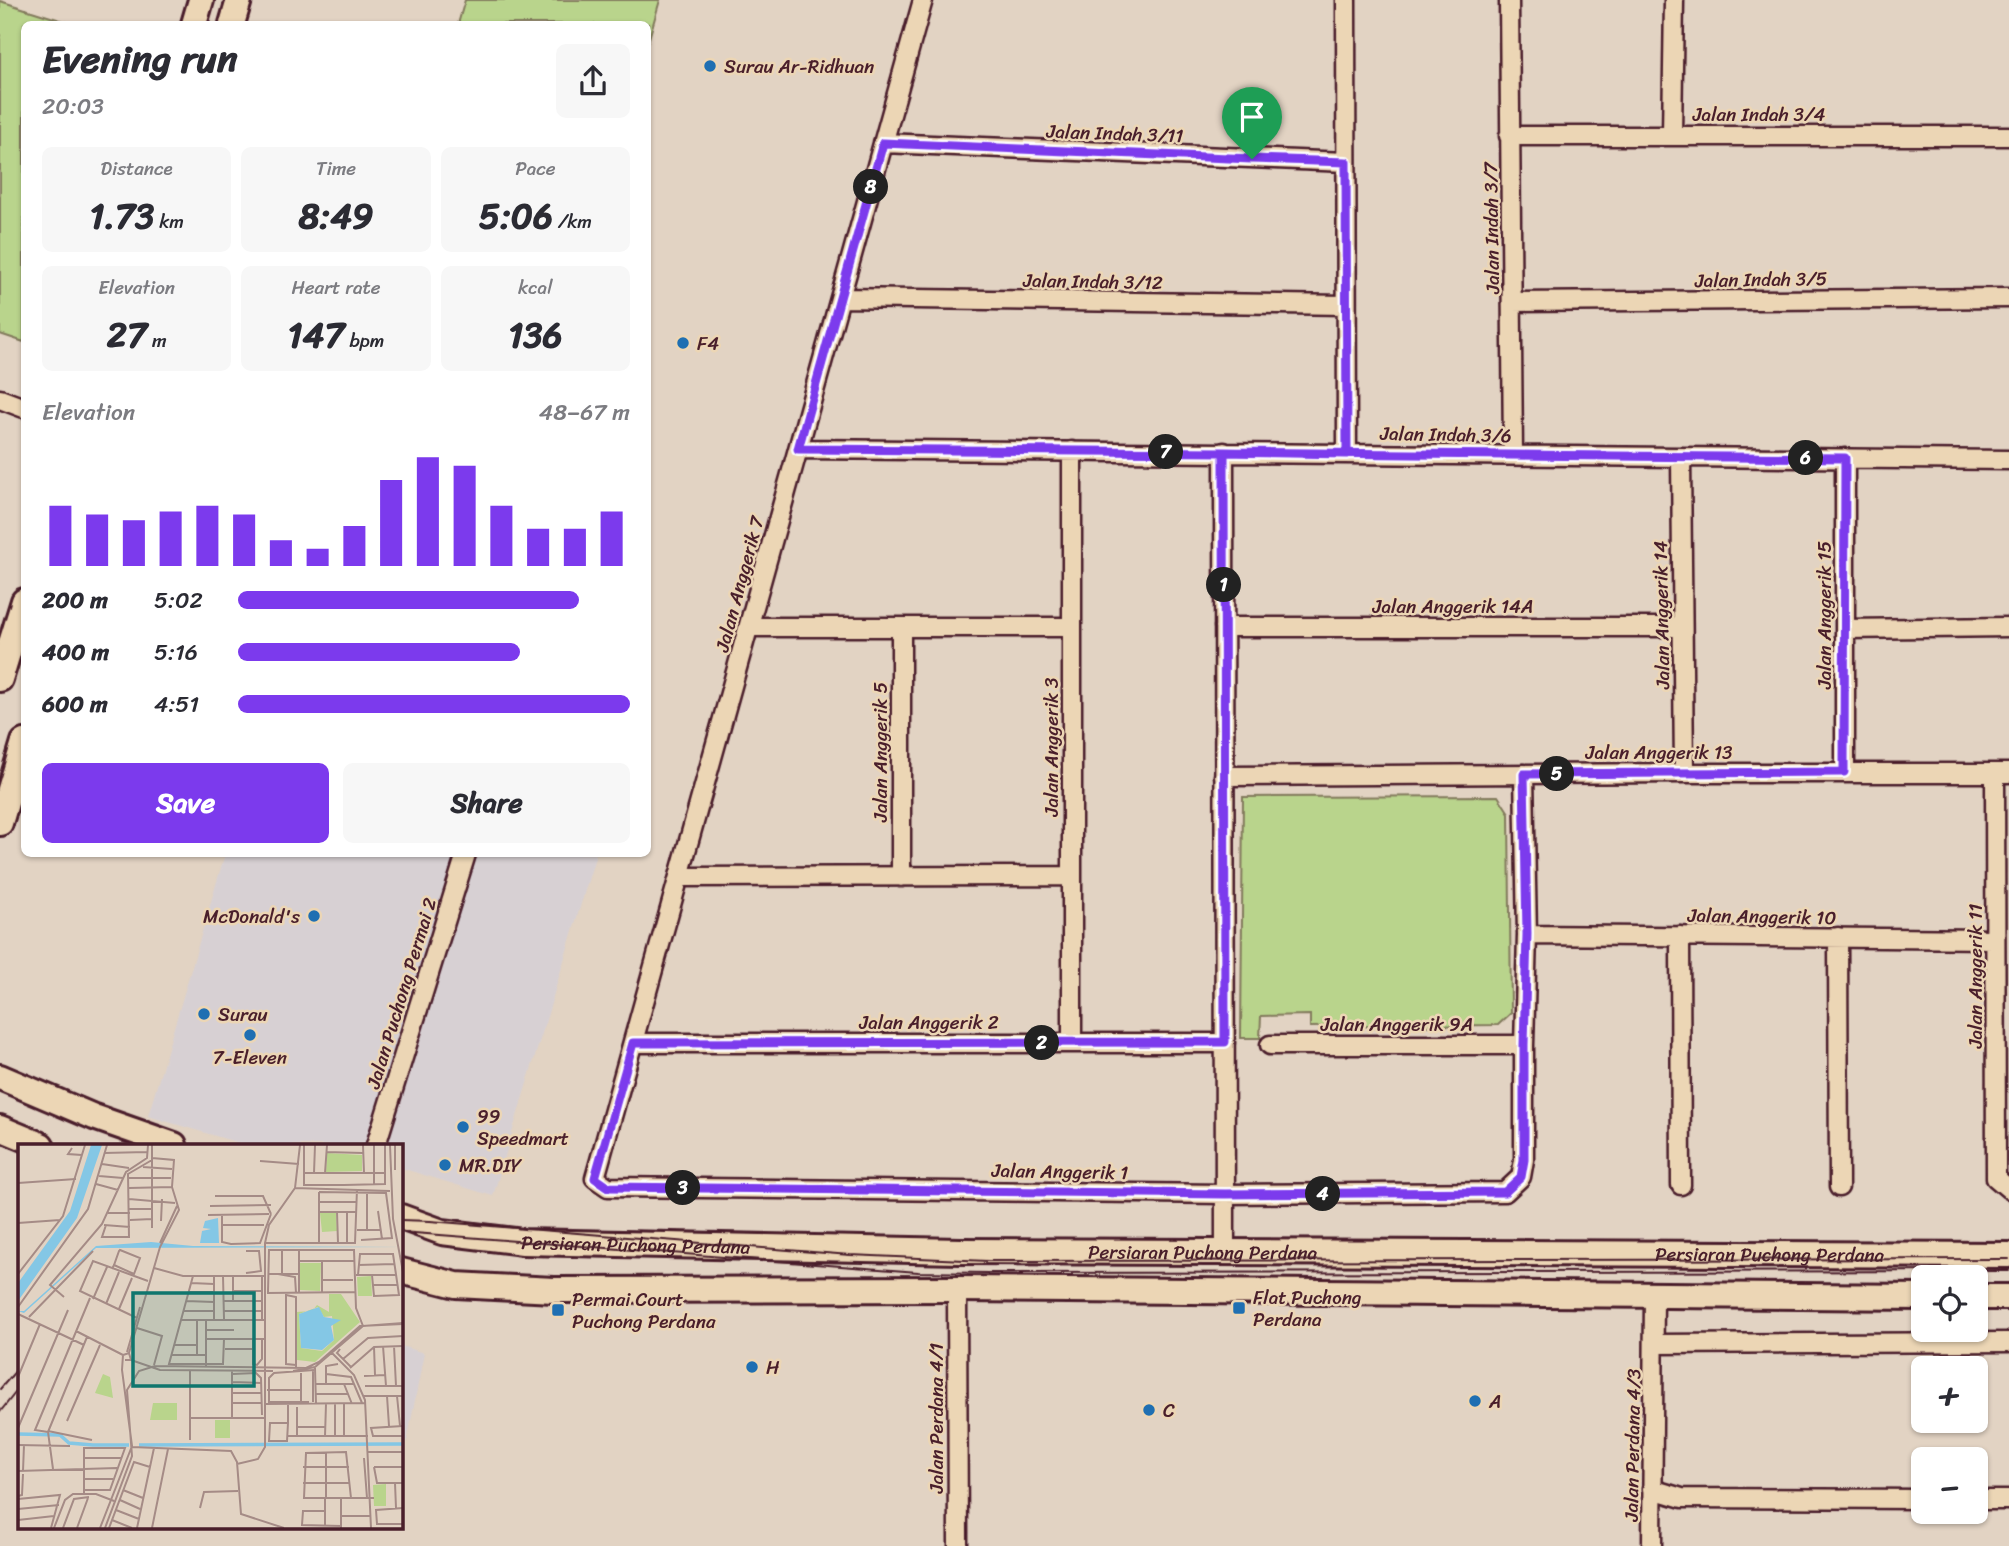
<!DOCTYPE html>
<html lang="en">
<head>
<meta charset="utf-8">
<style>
	:root { --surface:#fff; --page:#f7f7f7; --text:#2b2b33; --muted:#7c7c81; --accent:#7c3aed }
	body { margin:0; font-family:Sriracha,sans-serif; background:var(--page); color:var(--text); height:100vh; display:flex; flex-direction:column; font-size:26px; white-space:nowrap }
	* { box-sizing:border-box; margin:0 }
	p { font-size:23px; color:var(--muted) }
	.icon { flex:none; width:38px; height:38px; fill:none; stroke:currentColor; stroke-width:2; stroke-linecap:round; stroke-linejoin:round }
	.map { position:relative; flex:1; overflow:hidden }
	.panel { position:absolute; left:21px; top:21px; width:630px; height:836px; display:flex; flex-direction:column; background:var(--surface); border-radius:10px; box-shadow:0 2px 5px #0004 }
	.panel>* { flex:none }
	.tools { position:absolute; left:1911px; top:1265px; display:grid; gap:14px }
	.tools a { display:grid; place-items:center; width:77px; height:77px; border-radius:10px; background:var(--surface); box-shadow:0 2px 5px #0004; font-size:35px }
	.pin { position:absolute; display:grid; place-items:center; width:60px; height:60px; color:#fff; margin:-72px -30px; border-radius:50% 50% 50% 0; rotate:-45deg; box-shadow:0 0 7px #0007 }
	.pin .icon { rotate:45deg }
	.km { position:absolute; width:35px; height:35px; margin:-18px; border-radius:50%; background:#222; color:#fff; font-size:19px; line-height:35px; text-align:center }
	.round { display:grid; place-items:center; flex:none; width:74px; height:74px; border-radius:10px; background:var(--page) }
	.summary { display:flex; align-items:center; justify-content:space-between; height:119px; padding:0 21px }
	h1 { font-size:38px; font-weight:700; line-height:52px }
	.metrics { display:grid; grid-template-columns:repeat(3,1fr); gap:10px; height:119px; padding:7px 21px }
	.metrics div { display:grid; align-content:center; border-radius:10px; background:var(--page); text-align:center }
	.metrics b { font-size:35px; font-weight:700 }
	.metrics small { font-size:19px; font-weight:400 }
	.metrics p { font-size:19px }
	.chart { height:196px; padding:14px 21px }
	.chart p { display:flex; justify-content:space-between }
	.chart svg { width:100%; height:126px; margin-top:7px; stroke:var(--accent); stroke-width:6 }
	.action { display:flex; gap:14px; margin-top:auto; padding:14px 21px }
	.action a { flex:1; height:80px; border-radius:10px; background:var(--accent); color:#fff; font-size:28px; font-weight:700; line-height:80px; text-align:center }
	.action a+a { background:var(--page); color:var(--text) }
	ul { padding:0 21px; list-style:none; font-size:23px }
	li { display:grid; grid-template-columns:112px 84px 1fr; align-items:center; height:52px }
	li i { height:18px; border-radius:9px; background:var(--accent) }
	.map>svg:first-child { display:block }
</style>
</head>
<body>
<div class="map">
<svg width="2009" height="1546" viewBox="0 0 2009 1546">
	<rect width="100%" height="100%" fill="#e2d3c3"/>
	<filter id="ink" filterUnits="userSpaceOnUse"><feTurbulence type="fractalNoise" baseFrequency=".0143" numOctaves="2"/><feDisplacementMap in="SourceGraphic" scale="14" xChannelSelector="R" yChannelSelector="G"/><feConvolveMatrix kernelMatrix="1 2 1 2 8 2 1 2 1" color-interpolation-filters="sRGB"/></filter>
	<g filter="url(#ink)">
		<!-- built -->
		<path fill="#d7d0d3" d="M225,854h371l-103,342 -92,-28v-23h-155l-98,-29z
			M401,1346l23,7 -17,89 -6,-1z"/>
		<!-- green -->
		<path fill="#b9d48c" stroke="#827a5c" stroke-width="2" d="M465,0h195l-12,42v-18h-190z
			M0,1l73,23h-49v318l-24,-8z
			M1498,796l11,17 2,200 -13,12 -188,2v-12l-49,1 -1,22h-19l2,-241z"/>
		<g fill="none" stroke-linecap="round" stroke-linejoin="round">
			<!-- street casing -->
			<g stroke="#4a1f2b" stroke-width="23">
				<path id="street" d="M923,0l-328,1178 13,9 617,7 280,-2 16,-15 3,-17v-115l3,-110 -3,-161
					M1346,0l1,454
					M1509,0c0,152 4,303 4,455
					M1672,135l2,-135
					M1509,136h500
					M883,143l463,19
					M840,298l506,7
					M1513,302l496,-4
					M0,399l24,9
					M798,449l1211,11
					M1072,451v592
					M1224,452l1,800
					M1681,457l3,316
					M749,627h323
					M901,627v250
					M1224,627h458
					M1845,629l164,-2
					M1845,772v-314
					M1995,773l1,405 13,11
					M1224,776l460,-3h325
					M679,877l393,-1
					M1527,935l468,4
					M1680,936l1,249
					M1838,937l1,250
					M633,1043h592
					M1270,1045h254
					M376,1145l90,-291
					M957,1289l1,257
					M1655,1344l354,-2
					M1652,1489l30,9 241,1
					M1976,1500h33
					M1652,1546l2,-250"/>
			</g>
			<!-- secondary casing -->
			<g stroke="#4a1f2b" stroke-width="30">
				<g id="secondary">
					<path d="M194,24l7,-24"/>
					<path d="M232,24l7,-24"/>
					<path d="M0,679l24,-78"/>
					<path d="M0,823l24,-81"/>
					<path d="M0,1077l94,40 80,28"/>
					<path d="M0,1128l41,17"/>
					<path id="s1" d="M401,1217l41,15 81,10 437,9 1049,4"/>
					<path d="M401,1271l55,14 98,5 403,-1 966,8"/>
					<path d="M1976,1297h33"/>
				</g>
			</g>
			<!-- street -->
			<use href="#street" stroke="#ecd6b5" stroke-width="18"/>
			<!-- secondary -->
			<use href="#secondary" stroke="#ecd6b5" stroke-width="24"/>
			<!-- tram -->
			<path stroke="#4a1f2b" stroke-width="2" d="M401,1220l29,1 420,34 138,6 1021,-2
				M401,1232l517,40 70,1 1021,-2
				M0,1389l19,-22
				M0,1412l19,-24"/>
		</g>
	</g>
	<g fill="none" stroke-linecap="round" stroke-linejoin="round" filter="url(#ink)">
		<!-- route casing -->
		<g stroke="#fff" stroke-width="14">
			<path id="route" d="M1252,159l94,3 1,292 -123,-2 1,590 -592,1 -38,135 13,9 617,7 280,-2 16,-15 3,-17v-115l3,-111 -3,-160 320,-2 1,-314c-207,-2 -414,-3 -621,-6l-426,-3 85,-306 369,16"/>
		</g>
		<!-- route -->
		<use href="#route" stroke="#7c3aed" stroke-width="9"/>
	</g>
	<!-- markers -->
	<g fill="#1f6fb2" stroke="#ecd6b5" stroke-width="2.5">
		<circle cx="710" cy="66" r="7"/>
		<circle cx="683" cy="343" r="7"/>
		<circle cx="314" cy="916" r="7"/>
		<circle cx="204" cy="1014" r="7"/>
		<circle cx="250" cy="1035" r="7"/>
		<circle cx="463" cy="1127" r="7"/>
		<circle cx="445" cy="1165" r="7"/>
		<rect x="1232" y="1301" width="14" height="14" rx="3.5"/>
		<rect x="551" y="1303" width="14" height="14" rx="3.5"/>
		<circle cx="752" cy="1367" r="7"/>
		<circle cx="1475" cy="1401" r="7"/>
		<circle cx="1149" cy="1410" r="7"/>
	</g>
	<g text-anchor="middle" stroke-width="5" stroke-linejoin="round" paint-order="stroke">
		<!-- poi labels -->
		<g font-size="19" fill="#4a1f2b" stroke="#ecd6b5" text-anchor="start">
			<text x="724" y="73">Surau Ar-Ridhuan</text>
			<text x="697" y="350">F4</text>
			<text x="300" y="923" text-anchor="end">McDonald's</text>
			<text x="218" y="1021">Surau</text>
			<text x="250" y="1064" text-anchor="middle">7-Eleven</text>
			<text x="477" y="1123">99<tspan x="477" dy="22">Speedmart</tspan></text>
			<text x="459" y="1172">MR.DIY</text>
			<text x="1253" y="1304">Flat Puchong<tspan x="1253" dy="22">Perdana</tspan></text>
			<text x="572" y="1306">Permai Court<tspan x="572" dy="22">Puchong Perdana</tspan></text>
			<text x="766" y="1374">H</text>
			<text x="1489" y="1408">A</text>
			<text x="1163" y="1417">C</text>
		</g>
		<!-- street labels -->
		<g font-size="19" fill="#4a1f2b" stroke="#ecd6b5">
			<text x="1759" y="121">Jalan Indah 3/4</text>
			<text transform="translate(1115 133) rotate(2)" y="7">Jalan Indah 3/11</text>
			<text transform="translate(1491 228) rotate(-91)" y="7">Jalan Indah 3/7</text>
			<text transform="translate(1761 279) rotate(-1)" y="7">Jalan Indah 3/5</text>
			<text transform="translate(1093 281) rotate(1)" y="7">Jalan Indah 3/12</text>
			<text transform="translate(1446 434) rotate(1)" y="7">Jalan Indah 3/6</text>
			<text transform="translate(739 584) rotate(-75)" y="7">Jalan Anggerik 7</text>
			<text x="1453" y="613">Jalan Anggerik 14A</text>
			<text transform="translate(1661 615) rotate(-91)" y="7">Jalan Anggerik 14</text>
			<text transform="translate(1824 615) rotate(-90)" y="7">Jalan Anggerik 15</text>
			<text transform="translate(1051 747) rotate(-90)" y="7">Jalan Anggerik 3</text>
			<text transform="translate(880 752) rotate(-90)" y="7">Jalan Anggerik 5</text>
			<text x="1659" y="759">Jalan Anggerik 13</text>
			<text transform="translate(1762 916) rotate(1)" y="7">Jalan Anggerik 10</text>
			<text transform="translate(1975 976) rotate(-90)" y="7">Jalan Anggerik 11</text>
			<text transform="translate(401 993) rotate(-73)" y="7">Jalan Puchong Permai 2</text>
			<text x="929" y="1029">Jalan Anggerik 2</text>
			<text x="1397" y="1031">Jalan Anggerik 9A</text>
			<text transform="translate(1060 1171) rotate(1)" y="7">Jalan Anggerik 1</text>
			<text dy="7" stroke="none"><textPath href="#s1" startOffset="238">Persiaran Puchong Perdana</textPath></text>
			<text dy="7" stroke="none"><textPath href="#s1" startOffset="805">Persiaran Puchong Perdana</textPath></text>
			<text dy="7" stroke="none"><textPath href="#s1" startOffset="1372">Persiaran Puchong Perdana</textPath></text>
			<text transform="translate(936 1418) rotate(-90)" y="7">Jalan Perdana 4/1</text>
			<text transform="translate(1632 1445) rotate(-89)" y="7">Jalan Perdana 4/3</text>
		</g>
	</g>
	<!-- overview -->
	<g transform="translate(18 1144)">
		<rect width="385" height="385" fill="#e2d3c3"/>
		<path d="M309,9l35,2v16l-36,1zM302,69h16l1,18 -15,1zM282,119h21l-1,28 -20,-1zM353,132l1,20h-14l-1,-19zM311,150h12l19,28 -45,40 -18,-2 -1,-48 16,-1 5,-6 12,7zM300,163l6,10 8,-1 2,24 -12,11 -21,-3 -2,-34zM85,230l7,3 3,21 -18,-5zM135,259h24v17h-27zM197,276h15v18h-15zM368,340v22h-12l-1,-21z" fill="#b9d48c" fill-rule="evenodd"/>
		<path d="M73,1h11l-25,73 -59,83v-18l52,-72zM200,74l1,25h-19l2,-12 9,-2 -8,-1 2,-7zM133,98l42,4 210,1 -307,1 -72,65 -6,-2h6l72,-65zM301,163l5,10 17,3 -10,6 3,14 -12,10 -21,-2 -2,-34z" fill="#84c7e5"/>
		<path fill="none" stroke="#84c7e5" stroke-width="3.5" d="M0,290l42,1 9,8 24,2h36M121,301l264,-1"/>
		<path fill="none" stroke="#a58b86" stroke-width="2" d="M286,1v40h40l41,-1v-39M345,1l1,28M356,1v40M372,1l3,74 10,53M54,4l-4,6 14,1M308,8l37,1M86,9l43,-1M242,17l39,3M84,20l27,4M125,23l29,2M377,26v-25M285,29h83M296,29l1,-28M307,29l2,-28M81,32l24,2M110,34h43M0,39l58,-4M78,40l22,6M111,44l43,-1M277,44l5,-43M301,48l67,1 6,45 -31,2M301,48v51M349,48v38M197,52h48l8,18M111,55l46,4M301,58h38M192,62l61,-1M111,65h23M360,67l4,28M301,68h38M319,68l1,31M329,68v31M90,69h22M190,71l61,-1M204,71v27l9,2 29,-1 11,-29M112,76l22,-1M143,77l1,-22M0,79l42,-3M86,81l26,2M88,81l-4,12h27l-1,-63 24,-14M204,81h42M134,84v-83M339,86h24M142,99l17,-37M247,99h90l2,-54M264,106v24M281,106v42M228,107h13l2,20 -15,2M281,117h56M304,117v31M340,121l36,-1M136,124l29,8h82M94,125l2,-4 5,-14 1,-1 20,8 -6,16 -20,-9M0,130l45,-58 22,-71M250,130h30M260,130l17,3 1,16M338,131h40M340,131l2,-21h33l6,41 -25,1 -2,-21M175,132l-24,88h54l1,-25M196,132v43M205,132l1,43M215,132v25M304,136h31M173,139l23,1M354,141h26M215,147h29M170,148h26M250,148l1,-42h85l2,58 7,18M249,149l88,-1M268,149v71l10,1M268,151l10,2v70M46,153l-14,-12 52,-61 24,-52 21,-14 1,-13M75,155l14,-32M168,157l28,1M206,157h38M88,160l13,-32M0,163l70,-98 19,-64M101,165l13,-31M166,167h30M206,167h38M0,170l66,31M11,173l64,-66M119,174l-57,-27 13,-30 55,20M163,176h84M179,176v35M188,176v47M244,176v-44M119,184l25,8 -8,29M188,186h28M58,187l47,24M188,195h59M235,195v25l4,1 5,-6v-20M156,201h23M365,202l3,40M376,202l2,40M356,203l1,28M207,205h28M322,205l-3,4 14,14M312,207l24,24 11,25 6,128M109,208l13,-45M111,209l31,-106 19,-37 -7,-23 2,-27 -22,-2M153,211h35M325,215l25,-21 35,-2M113,216l29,10 113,1M297,224l1,36M332,224l24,-21 29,-1M295,226v32M275,227l22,-4 48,-41 40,-3M283,229v29M214,230l24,-1 5,5 1,37M308,230l25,3 11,26M346,232l21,-1M0,233l22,-53M214,238l29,1M298,240h38M308,240v-18l12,-2M326,240l8,20M347,242h38M249,246h34M215,249h29M298,250h32M346,252h39M369,252l2,30M379,252l3,30M251,258h40M214,259h30M247,260l100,-1M251,260v-26l5,-5 40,-3M326,260v32M173,274h74M214,274v-47M49,277l33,-76M270,279h-18l-1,18h18l1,-18v-19M385,282l-32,2 2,8h30M279,283h28M0,284l50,-118M30,287l44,9M30,288l-13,-2 55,-132M270,292h80M279,292v-29M307,292l1,-32M317,292v-32M172,296v-70M0,301l52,1M114,303l99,4 6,11 4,52 43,14M350,308h35M66,314h38M346,314l3,40M219,320l21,-5 7,-12v-204l4,-18 26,-37 95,3M285,323h46M356,323l3,16h26M356,323h29M35,325l-5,-37 39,-95M0,327l99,-3M5,327l1,-26M66,335h29M285,339h47M377,339l1,25M66,346h26l15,-42h-41v45M105,346l20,8M0,352l4,-1 1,-21M307,354v28M308,354v-46M333,354l-5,-46 -40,1 -2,45h70M0,355l42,-4 -9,33M102,356l20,9M182,364l4,-16 34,-1M385,364l-27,2 1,14h26M0,365l41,-4M98,366l23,9M307,367h-22l-1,14 39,1M323,372h30M0,376l36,-4M94,376l20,8M36,384l11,-28 8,-6h23l18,7M45,384l11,-29 15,-2M59,384l11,-30M82,384l32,-82 -10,-76 1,-15 6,-2 2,7h-6M87,384l27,-72 -5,-66 12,-19 16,-5 151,2 13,-6 41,-36 43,-2M91,384l25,-66 16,5M119,384l17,-80M134,384l16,-79M323,384v-30"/>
		<path fill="#0f766e" fill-opacity="0.15" stroke="#0f766e" stroke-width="3.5" d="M115,149h121v93h-121z"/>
		<rect width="385" height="385" fill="none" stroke="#4a1f2b" stroke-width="3.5"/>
	</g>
</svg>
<div class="tools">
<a><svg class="icon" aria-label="locate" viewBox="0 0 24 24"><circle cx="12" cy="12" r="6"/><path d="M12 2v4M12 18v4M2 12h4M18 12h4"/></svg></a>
<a>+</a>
<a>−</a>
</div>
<div class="pin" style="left:1252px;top:159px;background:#1e9e55"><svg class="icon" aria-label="arrive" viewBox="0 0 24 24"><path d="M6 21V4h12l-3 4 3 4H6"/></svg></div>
<b class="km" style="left:1224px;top:585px">1</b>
<b class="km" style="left:1042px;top:1043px">2</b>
<b class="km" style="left:683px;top:1188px">3</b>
<b class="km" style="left:1323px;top:1194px">4</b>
<b class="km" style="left:1557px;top:774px">5</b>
<b class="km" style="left:1806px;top:458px">6</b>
<b class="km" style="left:1166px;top:452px">7</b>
<b class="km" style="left:871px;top:187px">8</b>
<section class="panel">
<div class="summary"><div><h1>Evening run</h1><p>20:03</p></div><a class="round"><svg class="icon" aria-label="share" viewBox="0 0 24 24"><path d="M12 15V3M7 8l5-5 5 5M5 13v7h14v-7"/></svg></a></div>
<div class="metrics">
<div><p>Distance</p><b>1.73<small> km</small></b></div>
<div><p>Time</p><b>8:49</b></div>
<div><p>Pace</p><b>5:06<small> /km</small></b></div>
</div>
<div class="metrics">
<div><p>Elevation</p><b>27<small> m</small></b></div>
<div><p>Heart rate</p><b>147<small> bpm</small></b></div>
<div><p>kcal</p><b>136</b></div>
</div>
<div class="chart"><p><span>Elevation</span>48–67 m</p>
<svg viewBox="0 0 160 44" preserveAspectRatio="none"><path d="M5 44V23M15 44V26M25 44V28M35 44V25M45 44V23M55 44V26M65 44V35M75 44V38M85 44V30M95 44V14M105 44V6M115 44V9M125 44V23M135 44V31M145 44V31M155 44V25"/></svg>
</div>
<ul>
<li><b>200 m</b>5:02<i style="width:87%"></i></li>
<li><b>400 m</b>5:16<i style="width:72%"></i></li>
<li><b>600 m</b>4:51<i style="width:100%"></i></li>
</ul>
<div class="action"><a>Save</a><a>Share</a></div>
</section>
</div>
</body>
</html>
